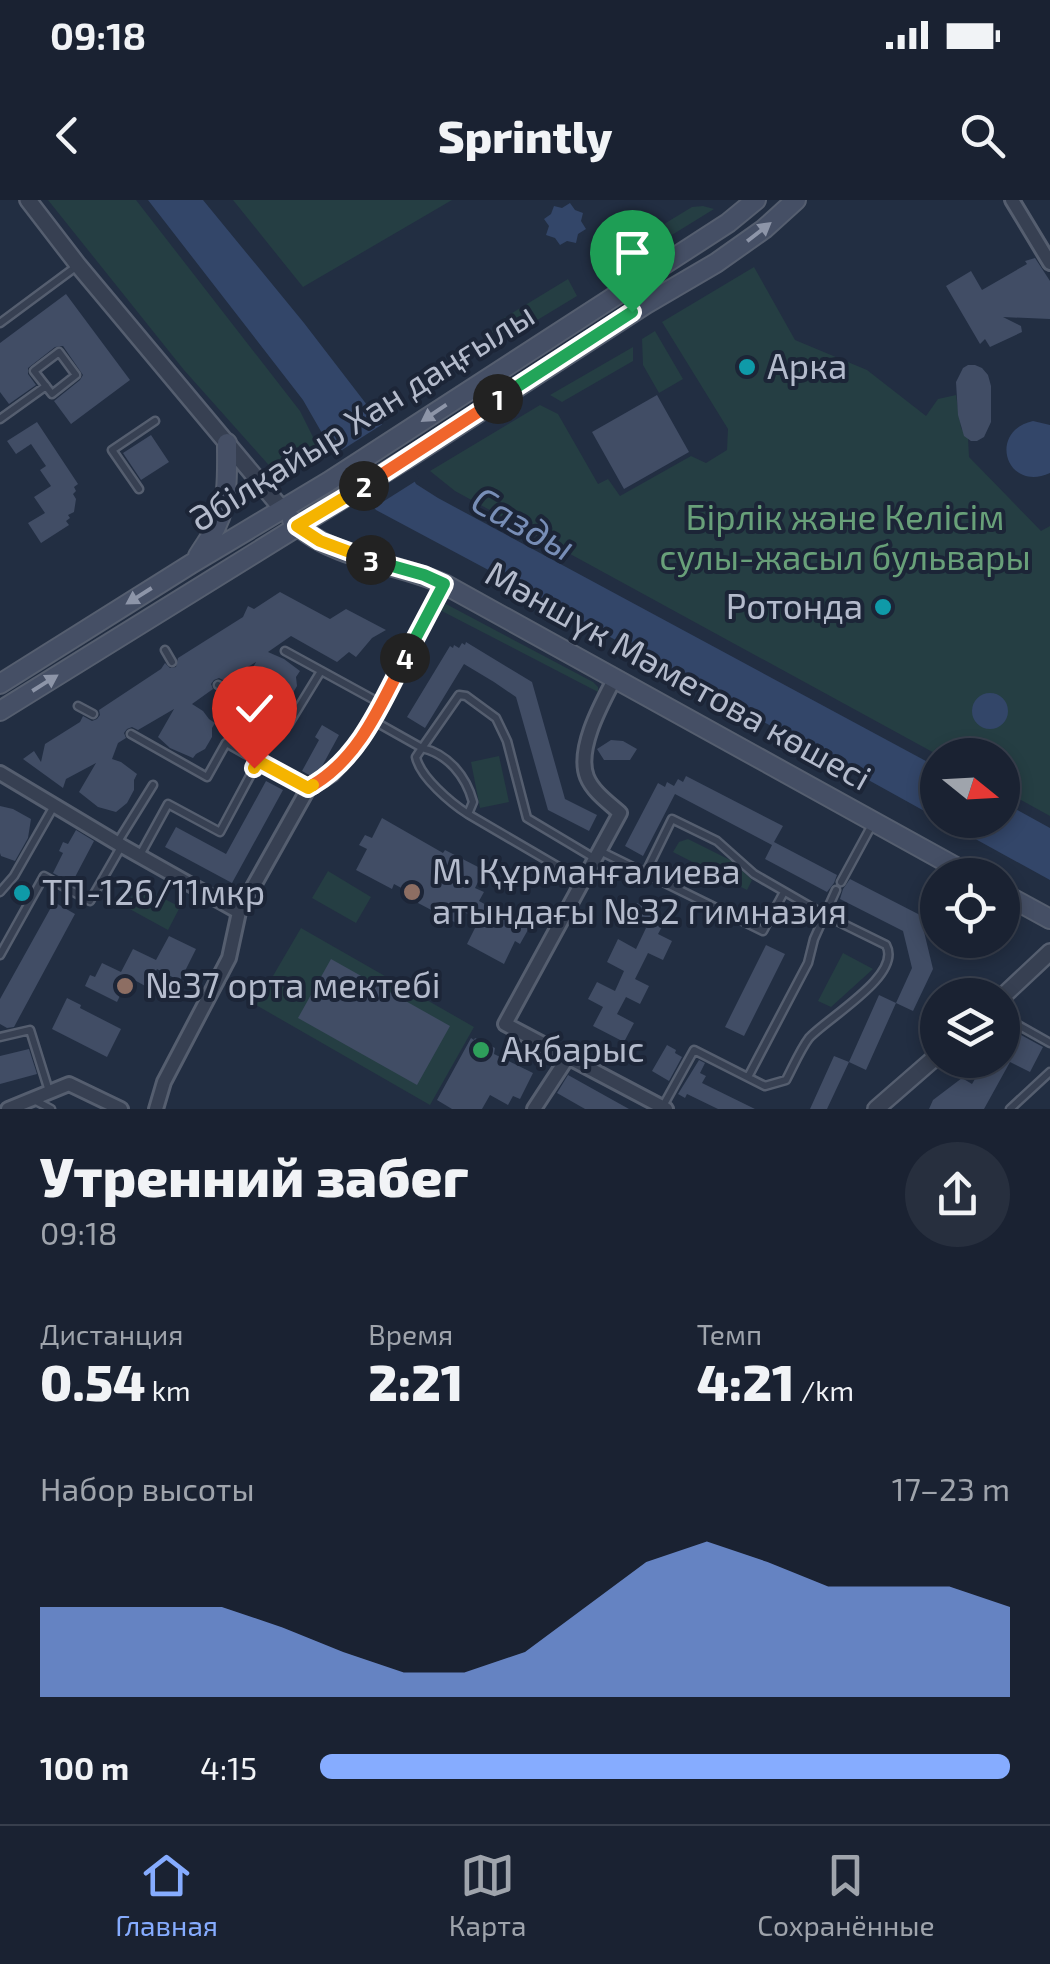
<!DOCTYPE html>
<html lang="ru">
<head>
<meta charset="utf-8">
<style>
	:root { --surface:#1a2232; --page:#272f3e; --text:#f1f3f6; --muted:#9fa4ac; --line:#383f4d; --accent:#86acff }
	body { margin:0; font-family:"Exo 2",sans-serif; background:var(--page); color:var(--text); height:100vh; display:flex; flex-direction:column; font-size:38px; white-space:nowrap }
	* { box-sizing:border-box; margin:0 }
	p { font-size:32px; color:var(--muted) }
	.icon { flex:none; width:55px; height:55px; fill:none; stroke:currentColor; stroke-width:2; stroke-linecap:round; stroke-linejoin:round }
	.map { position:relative; height:909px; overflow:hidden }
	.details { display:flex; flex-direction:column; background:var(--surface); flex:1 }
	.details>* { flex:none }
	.needle { width:65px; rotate:108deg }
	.buttons { position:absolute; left:920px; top:538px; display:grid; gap:20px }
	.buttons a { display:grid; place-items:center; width:100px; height:100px; border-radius:50%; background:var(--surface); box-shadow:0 5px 15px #0003,0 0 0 2px var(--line); font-size:50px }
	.pin { position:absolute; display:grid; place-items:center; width:85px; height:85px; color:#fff; margin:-102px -42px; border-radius:50% 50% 50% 0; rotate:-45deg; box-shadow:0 0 10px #0007 }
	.pin .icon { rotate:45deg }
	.km { position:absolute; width:50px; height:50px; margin:-25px; border-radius:50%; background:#222; color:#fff; font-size:28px; line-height:50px; text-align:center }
	.round { display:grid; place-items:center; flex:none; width:105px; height:105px; border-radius:52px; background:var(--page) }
	.summary { display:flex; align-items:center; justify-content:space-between; height:170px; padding:0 40px }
	h1 { font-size:55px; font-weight:800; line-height:75px }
	.figures { display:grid; grid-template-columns:repeat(3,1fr); gap:15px; height:170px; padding:10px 40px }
	.figures div { display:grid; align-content:center }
	.figures b { font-size:50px; font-weight:800 }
	.figures small { font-size:28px; font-weight:400 }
	.figures p { font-size:28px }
	.chart { height:280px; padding:20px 40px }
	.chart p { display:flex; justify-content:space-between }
	.chart svg { width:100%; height:180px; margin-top:10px; fill:var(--accent); opacity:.7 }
	ul { padding:0 40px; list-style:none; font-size:32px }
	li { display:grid; grid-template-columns:160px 120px 1fr; align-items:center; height:75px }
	li i { height:25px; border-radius:12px; background:var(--accent) }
	.status { display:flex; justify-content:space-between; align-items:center; height:70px; padding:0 50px; background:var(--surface); direction:ltr }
	.status svg { height:28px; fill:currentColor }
	header { display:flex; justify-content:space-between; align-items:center; height:130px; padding:0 40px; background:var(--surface); font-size:45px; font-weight:800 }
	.tab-bar { display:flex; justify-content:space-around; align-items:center; height:140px; border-top:2px solid var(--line); background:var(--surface); font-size:28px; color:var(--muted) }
	.tab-bar a { display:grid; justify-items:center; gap:5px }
	.tab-bar .active { color:var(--accent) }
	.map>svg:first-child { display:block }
</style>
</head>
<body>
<div class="status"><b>09:18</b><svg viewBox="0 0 49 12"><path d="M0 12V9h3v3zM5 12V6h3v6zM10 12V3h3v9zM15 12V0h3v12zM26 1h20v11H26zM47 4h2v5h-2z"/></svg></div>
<header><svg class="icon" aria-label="back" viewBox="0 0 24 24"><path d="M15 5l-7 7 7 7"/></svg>Sprintly<svg class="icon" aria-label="search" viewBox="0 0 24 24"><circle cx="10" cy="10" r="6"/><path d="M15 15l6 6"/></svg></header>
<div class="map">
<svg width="1050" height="909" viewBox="0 0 1050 909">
	<rect width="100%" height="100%" fill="#222e42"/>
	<!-- green -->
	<path fill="#253e43" d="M48,0h88l164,211 22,44 -40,25 -98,-110z
		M233,0h219l-149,87z
		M703,6l11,3 -94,58 -10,-10 82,-50z
		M754,67l41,73 72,30 59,46 12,-17 18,-4 5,33 7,10 1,19 72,74 9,-5v290l-47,-26 -1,-35h-64l-483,-264 -25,-20 110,-66 18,9 40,70 10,-5 12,17 71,-40 15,7 21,-13 1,-21 -66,-107z
		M568,79l9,17 -91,55 8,-27z
		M655,131l28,48 -24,14 -16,-28 -1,-26z
		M633,147v14l-71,41 -12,-7z
		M446,404l147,78 5,5v5l-162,-84z
		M499,556l10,46 -29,6 -9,-46z
		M688,639l44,22 20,19 -5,10 -74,-38 6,-10z
		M328,671l43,26 -15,26 -44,-25z
		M138,685l42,22 -12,23 -42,-23z
		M301,728l173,99 -44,78 -174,-100z
		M843,753l30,16 -42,38 -13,-6z"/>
	<!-- water -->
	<path fill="#334669" d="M148,0h55l101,123 83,108 29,53 22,14 499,269v51l-428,-237 -133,-71 -46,-63 -27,-47z
		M570,3l5,7 8,3 -2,8 5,8 -8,5 -2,9 -9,-2 -7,4 -5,-7 -9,-3 3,-9 -5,-7 7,-5 3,-8 8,2z
		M1033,221l17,4v48c-44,20 -63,-42 -17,-52z
		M972 511a18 18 0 1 1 36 0a18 18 0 1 1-36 0Z
		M1003,602l47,26v52l-109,-60h61z"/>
	<!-- pier -->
	<path fill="#222e42" d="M386,222l33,57 -49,31 -39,-53z"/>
	<!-- building -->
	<path fill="#414d65" d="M1035,58l15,23v38l-47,-2 18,9 1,6 -32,15 -5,-8 -5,5 -34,-58 25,-15 11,19 45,-26 -2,-3z
		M66,94l64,86 -59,44 -17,-23 26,-21 3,-5 -20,-29 -8,1 -27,21v6l8,11 -27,19 -9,-12v-49z
		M968,165h7l7,3 6,7 3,11v36l-7,15 -7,4h-6l-7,-5 -6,-21 -2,-33 7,-14z
		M657,195l32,57 -65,37 -32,-57z
		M37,222l41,62 -4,3 2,4 -3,3 3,5 -2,13 -6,3 2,3 -4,3 3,4 -28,18 -13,-20 17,-10 -11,-16 17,-11 -11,-16 6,-4 -15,-22 -15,10 -9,-13z
		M151,235l18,27 -28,18 -18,-27z
		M280,392l50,27 16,-10 40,21 -14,8 -16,19 -7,-5 -12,10 -46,-26 -23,16 16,7 16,12 -4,6 1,9 -7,12 -8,5 -2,4 -13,-2 -15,-9 -10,-9 14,-25 -31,19 -6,-3 -5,2 -3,4 2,5 -21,15 11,7 6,8 6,4 -3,5v9l-7,12 -9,5 -3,4 -23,-10 -12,-11 16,-28 -36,21 -6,-3 -5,2 -3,4 2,5 -8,5 -6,16 9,3 16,12 -3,6v10l-7,13 -11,9 -18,-5 -19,-15 17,-29 -30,16 -3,9 -40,-29 11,-8 7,11 4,-18 35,-22 3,-6 9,5 5,-2 3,-4 -1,-5 62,-41 4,-6 5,5 6,-1 2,-9 65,-41 5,-11 6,3z
		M466,442l66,40 33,117 32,16 -8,16 -41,-21 -32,-113 -22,-15 -30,-18 -39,64 -18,-11 43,-71 3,2 1,-3 5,3 3,-5 3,2z
		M322,525l17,10 -19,35 -9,6 -9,-5 17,-31 -4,-3z
		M611,540l12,1 14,8 -7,11h-26l-7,-11z
		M686,576l97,50 -9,16 63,33 -3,8 -7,9 -62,-33 7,-14 -97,-51 -32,62 -18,-10 33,-63 7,4 2,-5 7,4 4,-7 5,3z
		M266,581l17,9 -51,93 -67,-36 11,-20 50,27z
		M0,606l13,3 18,10 -3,19 -13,23 -14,-5 -1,-3z
		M382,618l61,35 2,-3 39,20 -9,18 9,4 -5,9 50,27 -9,16 -5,-3 -11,23 -37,-20 12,-24 -15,-8 -6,12 -40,-21 2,-5 -26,-14 -2,5 -36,-19 11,-21 -8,-4 6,-10 7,3z
		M76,630l18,11 -20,38 -6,-3 -2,4 -13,-7 10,-20 -4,-2 4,-9 5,2z
		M850,679l70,36 13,54 -20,42 -17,-8 16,-35 -9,-37 -63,-32 3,-10z
		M54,702l21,12 -61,113 -7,1 -7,-4v-25z
		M637,703l30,15 -9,16 14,7 -9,19 -15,-7 -13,26 14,7 -9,18 -14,-7 -9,17 17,9 -10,19 -31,-16 10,-19 -15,-8 9,-17 18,9 9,-20 -17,-9 11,-23 18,10 10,-21 -17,-9z
		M169,736l27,13 -16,32 -23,-12 -10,18 -18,-10 -12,25 -32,-16 5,-11 5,2 7,-14 19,9 12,-23 23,11z
		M766,745l19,9 -41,82 -19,-9z
		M331,759l119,67 -33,59 -119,-67z
		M879,795l17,8 -30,67 -17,-8z
		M67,798l14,7 -1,3 41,21 -14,28 -55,-28z
		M1012,830l31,17 -13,25 -20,-10 -26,47h-55l4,-9 29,-22 10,6 14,-24h16v-18z
		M471,838l3,2 1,-2 20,10 -1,6 39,19 -13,26 -7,-3 -5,9 -18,-10 -8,14h-30l-15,-9z
		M667,845l9,5 -1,3 7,4 -13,24 -17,-10z
		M29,849l8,25 -37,10v-28z
		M834,856l15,6 -22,47h-17z
		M699,860l6,3 -5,10 6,3 -4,7 53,26h-37l-31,-15 -2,4 -7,-4z
		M568,875l61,34h-44l-28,-16z"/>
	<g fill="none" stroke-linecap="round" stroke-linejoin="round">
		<!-- service casing -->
		<g stroke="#555e6f" stroke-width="11">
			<path id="service" d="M0,123l77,-57
				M59,152l17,23 -24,19 -18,-23z
				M0,219l46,-33
				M139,289l-27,-39 43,-29
				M165,450l7,12
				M285,451l95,52
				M218,485l70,40 33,-54
				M78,506l15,8
				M374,521l48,27 37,-53 7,1 30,22 11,23 20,77 67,40
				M131,534l76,43 19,-34 32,18
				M468,614l5,-12c-7,-26 -25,-48 -51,-54l-6,9c4,20 35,46 52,57l113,66
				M117,643l36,-58
				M600,651l163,80 21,-39
				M140,655l28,-51 52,28 38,-71 50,28
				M645,674l27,-55 45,22 37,33 71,41 61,30c17,30 -59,73 -77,93 -9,12 -16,29 -23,42l-21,6 -71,-36 -31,56
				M841,682l32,-59
				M0,692l14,-16 40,-70
				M0,755l44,-79 46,25 31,-54
				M1002,816l48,27
				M0,837l30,-7 19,61
				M748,877l60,-114 6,-24 22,-49
				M34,900l17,9
				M1010,909l40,-37"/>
		</g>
		<!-- minor casing -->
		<g stroke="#555e6f" stroke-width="18">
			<path id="minor" d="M1012,0l38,63
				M615,478c-13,25 -39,71 -28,99 6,15 22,26 33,36l-115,211 161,85
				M0,573l122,73 117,66
				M8,909l61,-25 52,25
				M156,909l8,-27 65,-124 10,-46 69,-123 24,-15 25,-29 16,-24 71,-137
				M534,909l34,-52"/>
		</g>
		<!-- tertiary casing -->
		<g stroke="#555e6f" stroke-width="20">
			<path id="tertiary" d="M28,0l50,65 204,244
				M1002,797l48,-45
				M876,909l62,-54"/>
		</g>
		<!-- secondary casing -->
		<g stroke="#555e6f" stroke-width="22">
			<path id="secondary" d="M292,320c35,38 105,43 152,64l526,291
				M198,356c6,-10 13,-19 18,-29 13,-26 11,-56 11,-84
				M0,484l191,-120 137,-82 400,-259 28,-23
				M0,511l413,-256 233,-151 70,-41 48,-34 32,-29
				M1002,693l48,26"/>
		</g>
		<!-- service -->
		<use href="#service" stroke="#374052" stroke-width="6"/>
		<!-- minor -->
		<use href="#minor" stroke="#374052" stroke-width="12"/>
		<!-- tertiary -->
		<use href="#tertiary" stroke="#374052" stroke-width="15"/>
		<!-- secondary -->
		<use href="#secondary" stroke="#454f65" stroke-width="18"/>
	</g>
	<!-- one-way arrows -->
	<defs><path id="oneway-solid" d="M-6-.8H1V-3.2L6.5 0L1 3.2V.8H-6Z" transform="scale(2.5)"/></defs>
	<g fill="#8d95a8">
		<use href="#oneway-solid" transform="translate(759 32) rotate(-38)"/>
		<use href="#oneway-solid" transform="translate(434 213) rotate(146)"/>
		<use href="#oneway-solid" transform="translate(139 396) rotate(148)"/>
		<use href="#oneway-solid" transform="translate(45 483) rotate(-32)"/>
	</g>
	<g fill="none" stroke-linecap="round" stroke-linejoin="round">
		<!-- split-1 casing -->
		<g stroke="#fff" stroke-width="20">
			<path id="split-1" d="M498,199l134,-87"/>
		</g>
		<!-- split-2 casing -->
		<g stroke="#fff" stroke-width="20">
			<path id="split-2" d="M364,286l134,-87"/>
		</g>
		<!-- split-3 casing -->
		<g stroke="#fff" stroke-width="20">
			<path id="split-3" d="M364,286l-67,40 23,15 51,19"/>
		</g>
		<!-- split-4 casing -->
		<g stroke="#fff" stroke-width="20">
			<path id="split-4" d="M371,360l53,15 20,9 -39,74"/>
		</g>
		<!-- split-5 casing -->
		<g stroke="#fff" stroke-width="20">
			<path id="split-5" d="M313,585c47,-28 68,-81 92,-127"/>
		</g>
		<!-- split-6 casing -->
		<g stroke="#fff" stroke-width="20">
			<path id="split-6" d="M254,568l4,-7 50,27 5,-3"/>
		</g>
		<!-- split-1 -->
		<use href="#split-1" stroke="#22a559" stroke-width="12"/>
		<!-- split-2 -->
		<use href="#split-2" stroke="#f0652b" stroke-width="12"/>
		<!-- split-3 -->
		<use href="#split-3" stroke="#f5b400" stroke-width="12"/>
		<!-- split-4 -->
		<use href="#split-4" stroke="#22a559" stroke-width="12"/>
		<!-- split-5 -->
		<use href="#split-5" stroke="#f0652b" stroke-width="12"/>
		<!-- split-6 -->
		<use href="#split-6" stroke="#f5b400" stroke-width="12"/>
	</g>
	<!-- markers -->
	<g fill="#0f9aa8" stroke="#1c2537" stroke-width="4">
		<circle cx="747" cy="167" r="10"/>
		<circle cx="883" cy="407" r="10"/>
		<circle cx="22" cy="693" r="10"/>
	</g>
	<g fill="#8d6e63" stroke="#1c2537" stroke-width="4">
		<circle cx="412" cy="692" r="10"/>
		<circle cx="125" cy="786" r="10"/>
	</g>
	<circle fill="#2e9e5b" stroke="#1c2537" stroke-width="4" cx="481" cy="850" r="10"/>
	<g text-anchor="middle" stroke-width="8" stroke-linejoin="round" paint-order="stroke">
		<!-- poi labels -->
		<g font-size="35" fill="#b4bbcc" stroke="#1c2537" text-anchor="start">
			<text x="767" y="179">Арка</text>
			<text x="863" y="419" text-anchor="end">Ротонда</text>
			<text x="432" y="684">М. Құрманғалиева<tspan x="432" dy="40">атындағы №32 гимназия</tspan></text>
			<text x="42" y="705">ТП-126/11мкр</text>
			<text x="145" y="798">№37 орта мектебі</text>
			<text x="501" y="862">Ақбарыс</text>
		</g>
		<!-- street labels -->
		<g font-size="35" fill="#b4bbcc" stroke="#1c2537">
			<text transform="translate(362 217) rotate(-32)" y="12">Әбілқайыр Хан даңғылы</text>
			<text transform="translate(678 476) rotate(29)" y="12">Мәншүк Мәметова көшесі</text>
		</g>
		<!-- park labels -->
		<g font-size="35" fill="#68a079" stroke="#1c2537">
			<text x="845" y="330">Бірлік және Келісім<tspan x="845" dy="40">сулы-жасыл бульвары</tspan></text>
		</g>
		<!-- water labels -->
		<g font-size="38" font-style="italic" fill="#788eb7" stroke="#1c2537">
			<text transform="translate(523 324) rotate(29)" y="13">Сазды</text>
		</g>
	</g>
</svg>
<div class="buttons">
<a><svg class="needle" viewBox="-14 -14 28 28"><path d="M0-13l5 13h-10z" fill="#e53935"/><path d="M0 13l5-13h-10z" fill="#9fa4ac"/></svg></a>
<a><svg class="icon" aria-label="locate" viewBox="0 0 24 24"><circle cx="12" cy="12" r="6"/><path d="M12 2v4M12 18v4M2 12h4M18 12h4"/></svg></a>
<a><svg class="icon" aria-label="layers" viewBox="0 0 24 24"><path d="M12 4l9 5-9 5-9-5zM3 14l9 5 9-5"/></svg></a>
</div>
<div class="pin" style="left:632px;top:112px;background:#1e9e55"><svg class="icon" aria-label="arrive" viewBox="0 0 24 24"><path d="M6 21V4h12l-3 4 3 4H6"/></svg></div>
<div class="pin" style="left:254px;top:568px;background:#d93025"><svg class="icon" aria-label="check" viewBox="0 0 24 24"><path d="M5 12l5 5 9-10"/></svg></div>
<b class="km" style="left:498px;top:199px">1</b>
<b class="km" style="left:364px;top:286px">2</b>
<b class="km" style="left:371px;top:360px">3</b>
<b class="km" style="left:405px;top:458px">4</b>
</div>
<section class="details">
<div class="summary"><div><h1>Утренний забег</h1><p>09:18</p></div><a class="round"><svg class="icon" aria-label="share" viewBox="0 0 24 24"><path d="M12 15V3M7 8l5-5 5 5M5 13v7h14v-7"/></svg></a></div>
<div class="figures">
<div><p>Дистанция</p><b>0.54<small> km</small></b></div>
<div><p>Время</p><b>2:21</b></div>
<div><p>Темп</p><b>4:21<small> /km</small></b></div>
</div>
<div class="chart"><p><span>Набор высоты</span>17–23 m</p>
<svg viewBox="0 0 160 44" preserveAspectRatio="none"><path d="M0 44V22L10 22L20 22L30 22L40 27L50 33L60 38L70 38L80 33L90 22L100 11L110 6L120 11L130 17L140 17L150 17L160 22V44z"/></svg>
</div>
<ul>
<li><b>100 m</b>4:15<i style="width:100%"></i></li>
</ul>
</section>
<nav class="tab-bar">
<a class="active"><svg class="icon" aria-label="home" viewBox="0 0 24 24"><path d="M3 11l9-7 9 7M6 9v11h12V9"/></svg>Главная</a>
<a><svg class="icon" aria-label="map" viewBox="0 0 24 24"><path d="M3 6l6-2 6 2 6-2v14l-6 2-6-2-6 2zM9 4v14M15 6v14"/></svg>Карта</a>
<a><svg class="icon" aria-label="saved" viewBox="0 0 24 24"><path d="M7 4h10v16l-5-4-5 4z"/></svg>Сохранённые</a>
</nav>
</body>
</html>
